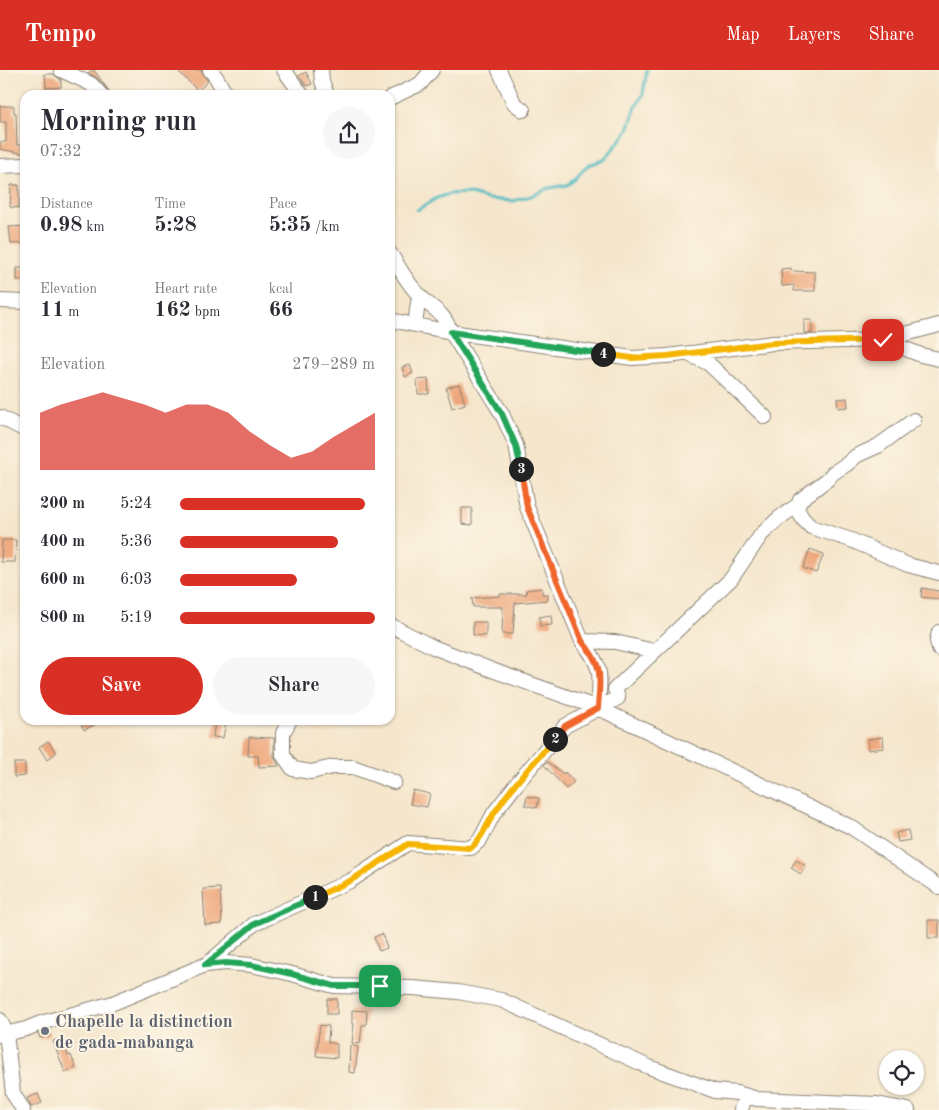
<!DOCTYPE html>
<html lang="en">
<head>
<meta charset="utf-8">
<style>
	:root { --surface:#fff; --page:#f7f7f7; --text:#2b2b33; --muted:#7c7c81; --accent:#d93025 }
	body { margin:0; font-family:"Old Standard TT",serif; background:var(--page); color:var(--text); height:100vh; display:flex; flex-direction:column; font-size:19px; white-space:nowrap }
	* { box-sizing:border-box; margin:0 }
	p { font-size:16px; color:var(--muted) }
	.icon { flex:none; width:28px; height:28px; fill:none; stroke:currentColor; stroke-width:2; stroke-linecap:round; stroke-linejoin:round }
	.map { position:relative; flex:1; overflow:hidden }
	.side { position:absolute; left:20px; top:20px; width:375px; height:635px; display:flex; flex-direction:column; background:var(--surface); border-radius:15px; box-shadow:0 1px 4px #0004 }
	.side>* { flex:none }
	.controls { position:absolute; left:879px; top:980px; display:grid; gap:10px }
	.controls a { display:grid; place-items:center; width:45px; height:45px; border-radius:50%; background:var(--surface); box-shadow:0 1px 4px #0004; font-size:25px }
	.pin { position:absolute; display:grid; place-items:center; width:42px; height:42px; color:#fff; margin:-21px; border-radius:10px; box-shadow:0 2px 8px #0006 }
	.km { position:absolute; width:25px; height:25px; margin:-12px; border-radius:50%; background:#222; color:#fff; font-size:14px; line-height:25px; text-align:center }
	.round { display:grid; place-items:center; flex:none; width:52px; height:52px; border-radius:26px; background:var(--page) }
	.head { display:flex; align-items:center; justify-content:space-between; height:85px; padding:0 20px }
	h1 { font-size:28px; font-weight:700; line-height:38px }
	.metrics { display:grid; grid-template-columns:repeat(3,1fr); gap:8px; height:85px; padding:5px 20px }
	.metrics div { display:grid; align-content:center }
	.metrics b { font-size:21px; font-weight:700 }
	.metrics small { font-size:14px; font-weight:400 }
	.metrics p { font-size:14px }
	.chart { height:140px; padding:10px 20px }
	.chart p { display:flex; justify-content:space-between }
	.chart svg { width:100%; height:90px; margin-top:5px; fill:var(--accent); opacity:.7 }
	.cta { display:flex; gap:10px; margin-top:auto; padding:10px 20px }
	.cta a { flex:1; height:58px; border-radius:30px; background:var(--accent); color:#fff; font-size:20px; font-weight:700; line-height:58px; text-align:center }
	.cta a+a { background:var(--page); color:var(--text) }
	ul { padding:0 20px; list-style:none; font-size:16px }
	li { display:grid; grid-template-columns:80px 60px 1fr; align-items:center; height:38px }
	li i { height:12px; border-radius:6px; background:var(--accent) }
	header { display:flex; align-items:center; gap:30px; box-sizing:border-box; height:70px; padding:0 25px; background:var(--accent); color:#fff }
	header strong { font-size:24px }
	nav { display:flex; gap:28px; margin-inline-start:auto; font-size:18px }
	.map>svg:first-child { display:block }
</style>
</head>
<body>
<header>
<strong>Tempo</strong>
<nav><a>Map</a><a>Layers</a><a>Share</a></nav>
</header>
<div class="map">
<svg width="939" height="1040" viewBox="0 0 939 1040">
	<rect width="100%" height="100%" fill="#fcf5e5"/>
	<filter id="ink" filterUnits="userSpaceOnUse"><feTurbulence type="fractalNoise" baseFrequency=".02" numOctaves="2"/><feDisplacementMap in="SourceGraphic" scale="10" xChannelSelector="R" yChannelSelector="G"/><feConvolveMatrix kernelMatrix="1 2 1 2 8 2 1 2 1" color-interpolation-filters="sRGB"/></filter>
	<filter id="wash" filterUnits="userSpaceOnUse"><feTurbulence type="fractalNoise" baseFrequency=".0096" numOctaves="4" result="noise"/><feDisplacementMap in="SourceGraphic" scale="20" xChannelSelector="R" yChannelSelector="G"/><feGaussianBlur stdDeviation="1.12" result="paint"/><feColorMatrix in="noise" values="0 0 0 0 0 0 0 0 0 0 0 0 0 0 0 0 0 1.4 0 .05"/><feComposite in="paint" operator="in"/></filter>
	<g filter="url(#wash)">
		<rect width="100%" height="100%" fill="#f5e6cc"/>
		<g fill="none" stroke-linecap="round" stroke-linejoin="round">
			<!-- stream -->
			<path stroke="#4cbbc2" stroke-width="3" d="M417,140l20,-12 12,-4 18,-1 21,6 25,2 18,-5 18,-8 18,-3 7,-5 14,-15 16,-5 23,-28 9,-25 7,-13 4,-24"/>
		</g>
		<g id="blocks">
			<!-- building -->
			<path fill="#eea77c" d="M92,0h2l17,24 -1,1 -3,-6 -10,-11 -9,-5z
				M177,0h24l2,5 5,6 -10,10z
				M306,2l6,12 -5,2 -8,-10z
				M45,4h8l8,6v7l-15,1z
				M0,36h14v7h2l1,32h8v9l-25,-5v-7h6v-20h-6z
				M11,115h8v23l-9,-1z
				M25,156v17l-14,1 -2,-17z
				M17,198h8v12h-8z
				M791,198v3l24,1v19h-21v-6l-12,1 -1,-17z
				M804,250h8v13h-8z
				M410,295l3,8 -8,4 -3,-10z
				M428,309l1,15h-11l-1,-14z
				M459,314l6,20 -13,4 -6,-20z
				M847,328l1,9 -10,1 -1,-9z
				M462,438h10v17l-10,-1z
				M2,470h14l-1,22h-14z
				M810,479l14,5 -8,19 -13,-5z
				M542,518v6h6v6l-33,3 -2,31h-11l1,-27h-30l-1,-9 28,-2v-2h27l-1,-4z
				M922,518l17,3v8l-18,-2z
				M551,545l1,10 -12,1 -1,-9z
				M473,552h13v14l-13,-1z
				M79,650h25l-20,10z
				M215,650l11,1 -3,17 -10,-1z
				M249,667l25,1v18l5,10 -20,1 -1,-11h-10z
				M883,667l1,11 -16,2v-11z
				M48,671l8,12 -9,7 -8,-13z
				M547,692l17,12 1,-2 9,10 -8,7 -22,-24z
				M14,693h11v13l-11,1z
				M413,720l17,4 -3,13 -17,-3z
				M527,726l12,2 -2,10 -12,-3z
				M908,760l2,10 -12,2 -2,-9z
				M796,790l10,6 -5,8 -10,-6z
				M220,818l2,36 -17,1 -2,-36z
				M928,850h11v18h-11z
				M382,864l5,14 -8,3 -5,-14z
				M327,929h10v15h-10z
				M352,940l15,1 -1,14h-4l-2,19 -8,-1 2,-19h-2z
				M320,955l9,1 -1,16 9,2v14l-21,-2z
				M49,960l1,6 -10,2 -2,-4z
				M63,968l5,18 3,-1 5,13 -11,4 -12,-31z
				M350,975l8,2 -3,26 -6,-1z
				M38,1024l4,9 -11,4 -4,-9z"/>
		</g>
	</g>
	<g filter="url(#ink)">
		<use href="#blocks" fill-opacity="0" stroke="#888174" stroke-width="1"/>
		<g fill="none" stroke-linecap="round" stroke-linejoin="round">
			<!-- minor casing -->
			<g stroke="#888174" stroke-width="16">
				<path id="minor" d="M61,0l30,14 10,11
					M210,0l6,7 10,18
					M284,0l18,25
					M321,0l1,11 5,14
					M499,0l15,33 9,7
					M390,28l30,-14 12,-14
					M0,96l25,-1
					M390,183c9,14 17,30 29,42 14,16 23,14 32,37l51,82 14,31 11,62 55,134c22,28 18,34 16,67
					M0,231l25,1
					M390,250l61,12 181,26 35,-2 106,-13 110,-3 56,-15
					M415,254l4,-28
					M883,270l38,15 18,4
					M688,284l20,9 57,54
					M0,347l25,13
					M914,350l-36,26 -22,10 -9,8 -14,9 -5,6 -28,21 -3,9 6,10 8,8 40,13 57,25 31,8
					M390,555l43,22 59,23 106,38 253,119 88,60
					M939,562l-2,9 2,8
					M582,571l33,1 39,9
					M290,650l-7,13v22l10,14 18,3 22,-5h20l41,15
					M206,895l48,-41 96,-43 58,-38 63,5 9,-8 14,-27 21,-27 50,-60 53,-28 -3,-9 116,-110 30,-44 18,-17 19,-13
					M0,950l6,13 7,60 10,17
					M0,965l26,-6 15,-6 72,-20 92,-38 21,-2 25,2 41,9 42,12 79,2 45,4 43,8 148,67 66,24 22,2 20,6 120,5 31,6
					M741,1040l4,-14"/>
			</g>
			<!-- minor -->
			<use href="#minor" stroke="#fff" stroke-width="14"/>
		</g>
	</g>
	<g fill="none" stroke-linecap="round" stroke-linejoin="round" filter="url(#ink)">
		<!-- split-1 casing -->
		<g stroke="#fff" stroke-width="10">
			<path id="split-1" d="M315,827l-61,27 -49,41 21,-2 25,2 41,9 42,12h46"/>
		</g>
		<!-- split-2 casing -->
		<g stroke="#fff" stroke-width="10">
			<path id="split-2" d="M315,827l35,-16 58,-37 63,4c12,-10 15,-23 24,-36 17,-26 39,-50 60,-73"/>
		</g>
		<!-- split-3 casing -->
		<g stroke="#fff" stroke-width="10">
			<path id="split-3" d="M521,399l6,38 55,134c22,27 18,34 16,67l-33,18 -10,13"/>
		</g>
		<!-- split-4 casing -->
		<g stroke="#fff" stroke-width="10">
			<path id="split-4" d="M521,399l-5,-23 -14,-32 -51,-82 152,22"/>
		</g>
		<!-- split-5 casing -->
		<g stroke="#fff" stroke-width="10">
			<path id="split-5" d="M603,284l29,4 35,-2 106,-13 110,-3"/>
		</g>
		<!-- split-1 -->
		<use href="#split-1" stroke="#22a559" stroke-width="6"/>
		<!-- split-2 -->
		<use href="#split-2" stroke="#f5b400" stroke-width="6"/>
		<!-- split-3 -->
		<use href="#split-3" stroke="#f0652b" stroke-width="6"/>
		<!-- split-4 -->
		<use href="#split-4" stroke="#22a559" stroke-width="6"/>
		<!-- split-5 -->
		<use href="#split-5" stroke="#f5b400" stroke-width="6"/>
	</g>
	<!-- markers -->
	<circle fill="#6b7280" stroke="#fcf5e5" stroke-width="2" cx="45" cy="961" r="5"/>
	<g text-anchor="middle" stroke-width="4" stroke-linejoin="round" paint-order="stroke">
		<!-- worship labels -->
		<g font-size="18" font-weight="bold" fill="#5b616d" stroke="#fcf5e5" text-anchor="start">
			<text x="55" y="957">Chapelle la distinction<tspan x="55" dy="21">de gada-mabanga</tspan></text>
		</g>
	</g>
</svg>
<div class="controls">
<a><svg class="icon" aria-label="locate" viewBox="0 0 24 24"><circle cx="12" cy="12" r="6"/><path d="M12 2v4M12 18v4M2 12h4M18 12h4"/></svg></a>
</div>
<div class="pin" style="left:380px;top:916px;background:#1e9e55"><svg class="icon" aria-label="arrive" viewBox="0 0 24 24"><path d="M6 21V4h12l-3 4 3 4H6"/></svg></div>
<div class="pin" style="left:883px;top:270px;background:#d93025"><svg class="icon" aria-label="check" viewBox="0 0 24 24"><path d="M5 12l5 5 9-10"/></svg></div>
<b class="km" style="left:315px;top:827px">1</b>
<b class="km" style="left:555px;top:669px">2</b>
<b class="km" style="left:521px;top:399px">3</b>
<b class="km" style="left:603px;top:284px">4</b>
<section class="side">
<div class="head"><div><h1>Morning run</h1><p>07:32</p></div><a class="round"><svg class="icon" aria-label="share" viewBox="0 0 24 24"><path d="M12 15V3M7 8l5-5 5 5M5 13v7h14v-7"/></svg></a></div>
<div class="metrics">
<div><p>Distance</p><b>0.98<small> km</small></b></div>
<div><p>Time</p><b>5:28</b></div>
<div><p>Pace</p><b>5:35<small> /km</small></b></div>
</div>
<div class="metrics">
<div><p>Elevation</p><b>11<small> m</small></b></div>
<div><p>Heart rate</p><b>162<small> bpm</small></b></div>
<div><p>kcal</p><b>66</b></div>
</div>
<div class="chart"><p><span>Elevation</span>279–289 m</p>
<svg viewBox="0 0 160 44" preserveAspectRatio="none"><path d="M0 44V16L10 12L20 9L30 6L40 9L50 12L60 16L70 12L80 12L90 16L100 25L110 32L120 38L130 35L140 28L150 22L160 16V44z"/></svg>
</div>
<ul>
<li><b>200 m</b>5:24<i style="width:95%"></i></li>
<li><b>400 m</b>5:36<i style="width:81%"></i></li>
<li><b>600 m</b>6:03<i style="width:60%"></i></li>
<li><b>800 m</b>5:19<i style="width:100%"></i></li>
</ul>
<div class="cta"><a>Save</a><a>Share</a></div>
</section>
</div>
</body>
</html>
